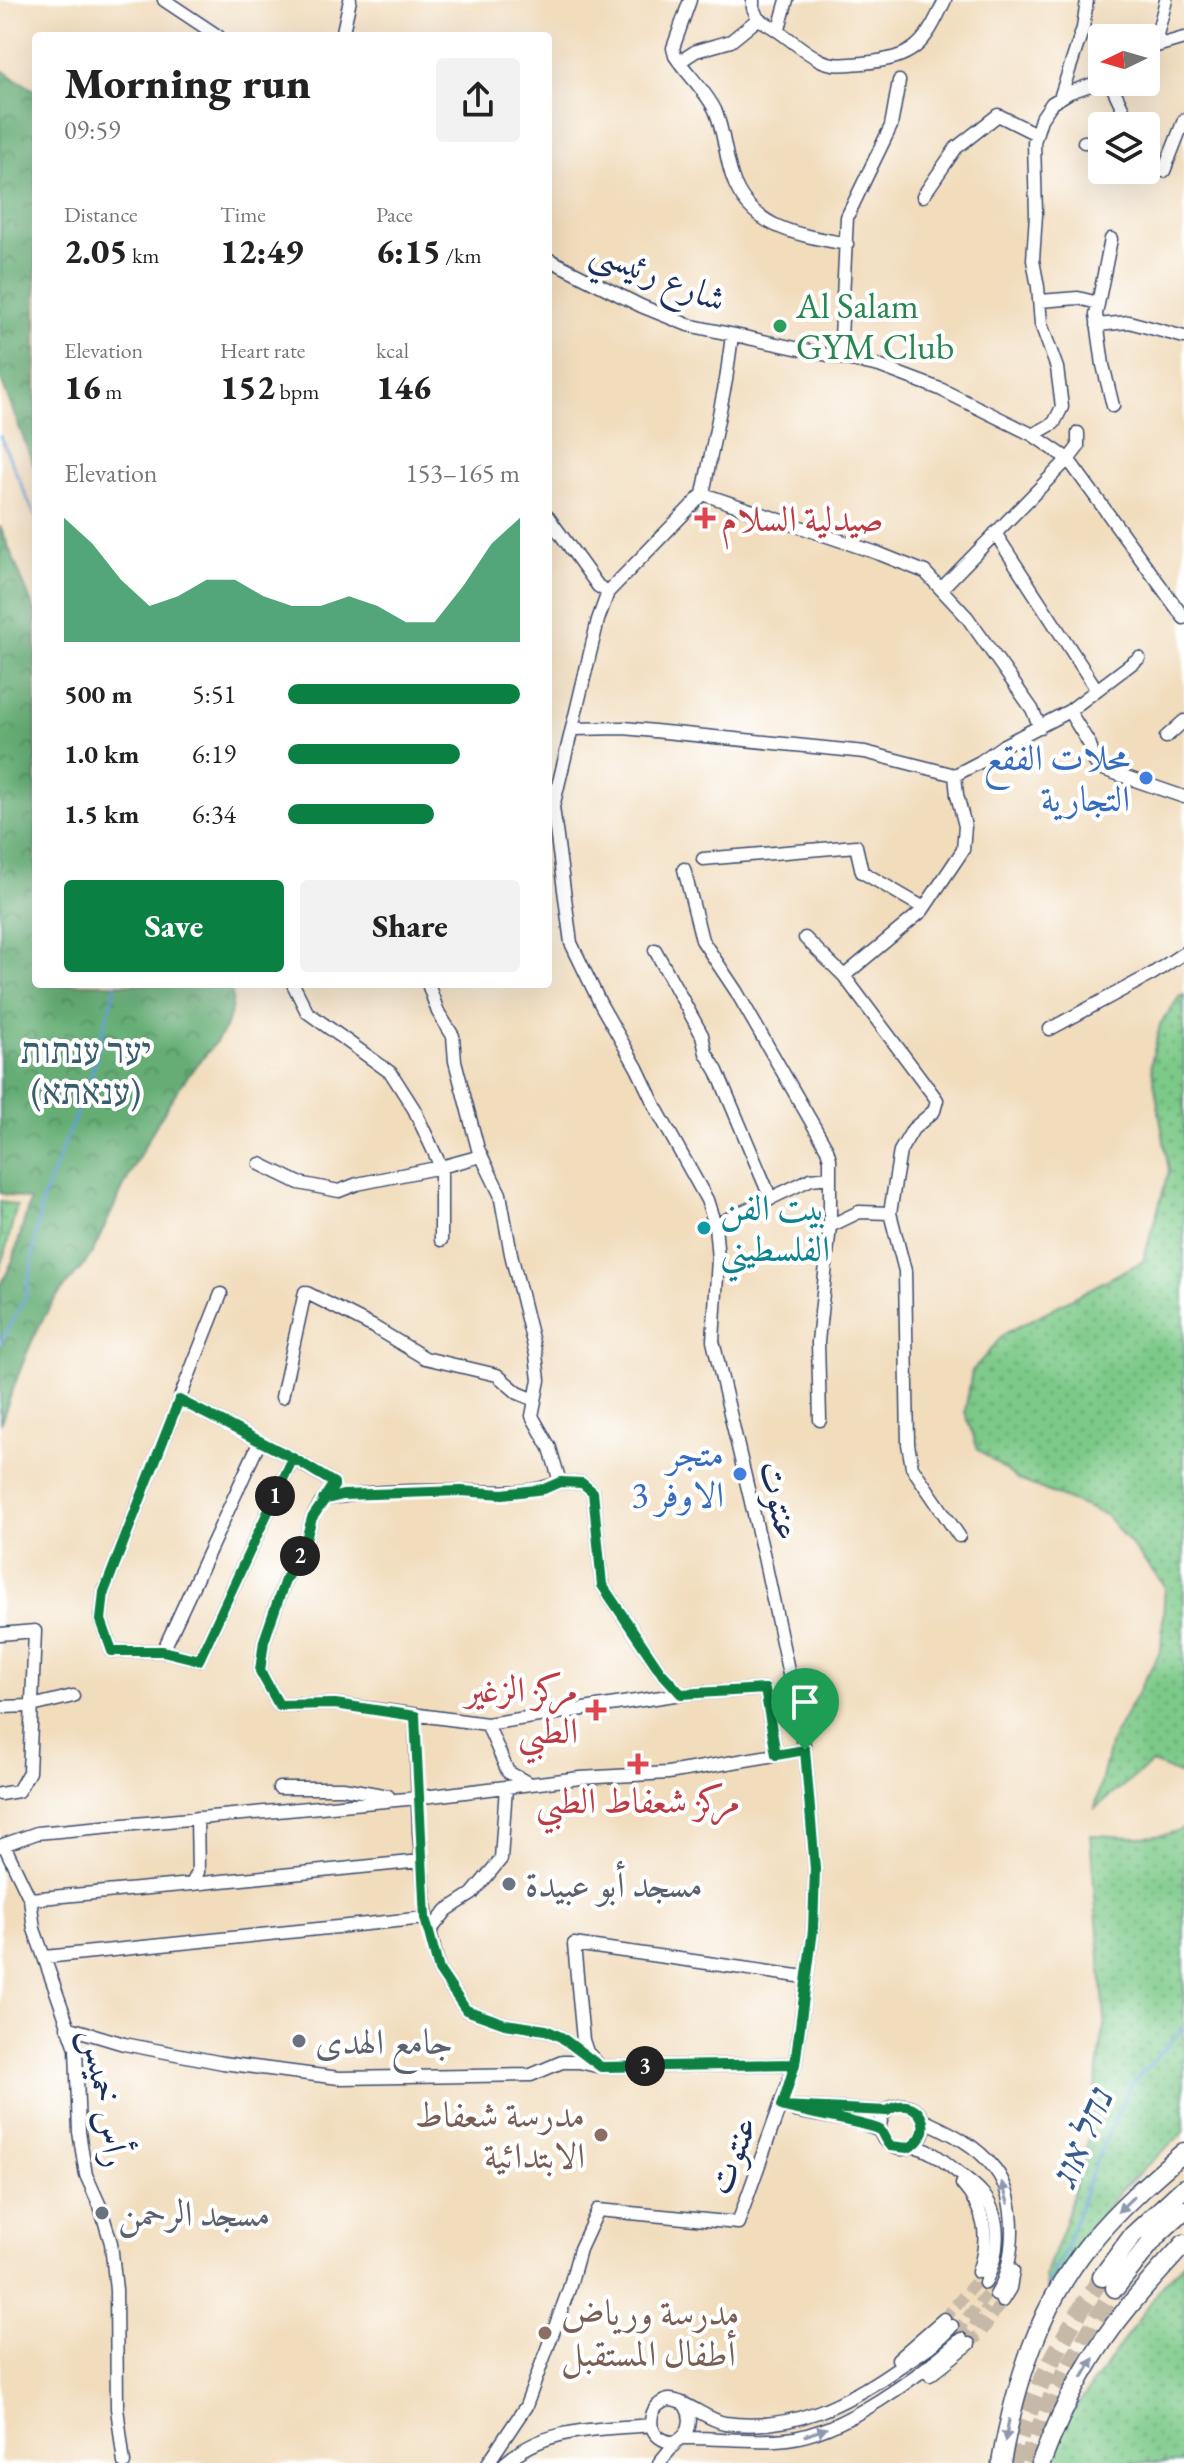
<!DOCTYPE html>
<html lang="en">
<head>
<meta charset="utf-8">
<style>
	:root { --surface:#fff; --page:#f2f2f2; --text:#222; --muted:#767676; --accent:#0b8043 }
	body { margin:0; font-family:"EB Garamond",Amiri,"Frank Ruhl Libre",serif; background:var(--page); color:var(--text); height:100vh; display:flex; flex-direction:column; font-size:30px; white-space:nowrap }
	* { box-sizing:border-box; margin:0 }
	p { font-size:26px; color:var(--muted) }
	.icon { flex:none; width:44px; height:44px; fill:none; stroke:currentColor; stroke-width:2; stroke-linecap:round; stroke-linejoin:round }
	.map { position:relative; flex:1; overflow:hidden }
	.panel { position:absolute; left:32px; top:32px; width:520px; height:956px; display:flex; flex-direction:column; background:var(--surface); border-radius:8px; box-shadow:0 8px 32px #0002 }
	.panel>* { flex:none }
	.needle { width:52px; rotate:265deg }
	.controls { position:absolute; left:1088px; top:24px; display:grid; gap:16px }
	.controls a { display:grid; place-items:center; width:72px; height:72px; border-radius:8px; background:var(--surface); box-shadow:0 8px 32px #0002; font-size:40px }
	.pin { position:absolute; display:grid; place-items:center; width:68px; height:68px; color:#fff; margin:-82px -34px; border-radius:50% 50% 50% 0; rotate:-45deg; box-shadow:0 0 8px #0007 }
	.pin .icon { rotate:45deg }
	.km { position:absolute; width:40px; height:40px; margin:-20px; border-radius:50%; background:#222; color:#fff; font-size:22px; line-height:40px; text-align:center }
	.round { display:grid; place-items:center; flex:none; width:84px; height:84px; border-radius:8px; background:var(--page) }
	.head { display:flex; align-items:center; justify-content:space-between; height:136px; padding:0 32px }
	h1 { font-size:44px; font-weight:800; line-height:60px }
	.stats { display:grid; grid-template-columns:repeat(3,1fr); gap:12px; height:136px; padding:8px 32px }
	.stats div { display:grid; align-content:center }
	.stats b { font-size:34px; font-weight:800 }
	.stats small { font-size:22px; font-weight:400 }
	.stats p { font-size:22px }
	.chart { height:224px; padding:16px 32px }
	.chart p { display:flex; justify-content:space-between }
	.chart svg { width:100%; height:144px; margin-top:8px; fill:var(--accent); opacity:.7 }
	.button { display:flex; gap:16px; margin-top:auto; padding:16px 32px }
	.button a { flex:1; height:92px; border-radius:8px; background:var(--accent); color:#fff; font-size:32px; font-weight:800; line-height:92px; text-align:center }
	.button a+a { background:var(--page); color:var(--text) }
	ul { padding:0 32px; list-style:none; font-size:26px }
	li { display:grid; grid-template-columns:128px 96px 1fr; align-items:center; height:60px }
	li i { height:20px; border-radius:10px; background:var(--accent) }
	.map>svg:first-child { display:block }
</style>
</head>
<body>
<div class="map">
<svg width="1184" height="2463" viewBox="0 0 1184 2463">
	<defs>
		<pattern id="green-dots" width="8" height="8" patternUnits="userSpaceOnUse" patternTransform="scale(2)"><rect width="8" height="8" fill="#7cc988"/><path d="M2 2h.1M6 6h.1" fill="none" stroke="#65a472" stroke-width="1.8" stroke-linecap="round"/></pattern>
		<pattern id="forest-crowns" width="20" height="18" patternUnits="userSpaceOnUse" patternTransform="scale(2)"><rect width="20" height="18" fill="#65ad74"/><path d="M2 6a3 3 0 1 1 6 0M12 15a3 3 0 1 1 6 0" fill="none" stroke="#528d62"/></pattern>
	</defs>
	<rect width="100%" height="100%" fill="#fff"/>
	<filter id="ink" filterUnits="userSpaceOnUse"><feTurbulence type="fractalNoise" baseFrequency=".0125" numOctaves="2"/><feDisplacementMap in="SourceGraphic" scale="16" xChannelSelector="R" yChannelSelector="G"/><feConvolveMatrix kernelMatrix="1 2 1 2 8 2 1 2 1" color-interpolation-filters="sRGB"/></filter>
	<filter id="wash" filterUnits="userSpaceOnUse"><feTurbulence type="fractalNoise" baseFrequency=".006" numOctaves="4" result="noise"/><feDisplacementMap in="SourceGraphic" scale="32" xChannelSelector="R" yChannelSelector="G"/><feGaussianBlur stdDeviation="1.8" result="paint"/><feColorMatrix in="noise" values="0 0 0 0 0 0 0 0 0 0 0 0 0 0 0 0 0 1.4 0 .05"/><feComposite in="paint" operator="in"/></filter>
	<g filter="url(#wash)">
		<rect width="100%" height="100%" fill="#f1dcbb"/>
		<!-- green -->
		<path fill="url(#green-dots)" stroke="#4c7c73" stroke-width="2" d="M1184,995v781l-32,-13 -57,45 16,-67 50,-91 4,-64 -59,-71 -89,-36 -39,-30 -13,-37 7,-41 32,-37 139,-73 26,-90 -18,-108 9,-38 19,-28z
			M0,1201l17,5 -17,64z
			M1184,1827v305l-64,59 -73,99 -2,-14 17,-45 25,-86 18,-125 -15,-185c29,0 68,8 94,-8z
			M1184,2262v201h-136l11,-31 106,-150z"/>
		<!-- forest -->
		<path fill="url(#forest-crowns)" stroke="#406e69" stroke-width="2" d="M0,69l36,22v380l-36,-94z
			M0,526l36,88v370h195c9,47 -29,69 -52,104 -35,52 -58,105 -85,161 -11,23 -32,36 -44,58 -23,37 -34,77 -50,117v-137l13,-27 17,-60 -30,-7z"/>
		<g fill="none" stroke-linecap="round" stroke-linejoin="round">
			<!-- stream -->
			<path stroke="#629ed3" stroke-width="3" d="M0,436l36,82
				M0,1343l26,-47 16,-95 50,-128 24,-89
				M1048,2284l18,-36 31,-90 33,-72 54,-58"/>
		</g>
	</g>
	<g filter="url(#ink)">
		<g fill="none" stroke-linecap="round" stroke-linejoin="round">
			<!-- minor-tunnel -->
			<path stroke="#c6b9a8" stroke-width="12" stroke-dasharray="12 6" stroke-linecap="butt" d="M944,2319l31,-36 3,-11
				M956,2332l38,-47
				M961,2339l9,-7 17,-24
				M969,2344l12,-11 21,-32"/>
			<!-- highway-tunnel -->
			<path stroke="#c6b9a8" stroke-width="18" stroke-dasharray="18 9" stroke-linecap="butt" d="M1012,2463c19,-69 50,-127 90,-186
				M1026,2463l27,-69 62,-106"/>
			<!-- minor casing -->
			<g stroke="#3b496c" stroke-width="15">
				<path id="minor" d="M164,0l54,36
					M690,0l-17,48 2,8c12,18 30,34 40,54 9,21 10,45 17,66 17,53 68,59 115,68
					M753,0v8l5,11
					M779,29l8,-29
					M342,36l8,-36
					M1160,44l-3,-9 9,-35
					M1146,49l38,-11
					M679,62l17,-11 35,-10 27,-22c24,11 39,29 62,41 14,7 28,4 43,3 51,-5 61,-17 82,-63
					M1110,82l21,44
					M1060,98l23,-70 4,-28
					M1084,142l18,-1
					M1164,171l20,-51
					M923,196l33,-48 42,-33 38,19
					M1111,239l-15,75 7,51 10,41
					M548,259l93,47 47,19 191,41 61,23 93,46 35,24 116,159
					M1040,301l38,-3 20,5
					M1097,325l32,-3 55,15
					M840,358l7,-141 44,-91 8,-45
					M1033,435l21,-12 8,-16 -5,-39 -16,-44 -3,-37 -5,-27 3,-46 -2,-72 7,-23 11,-16 18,-11 32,-11
					M703,494l177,60 45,18 42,45 65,92 8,18
					M995,533l102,157
					M941,589l130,-133 7,-9v-14
					M608,592l95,-98 23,-114 6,-44
					M1069,711l21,34 4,16 6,7 84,29
					M572,729l52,-1 241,24 90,23
					M1166,737l18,-16
					M703,859l153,-13 6,26 62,36
					M684,869l18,71 34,51 91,158 3,10v67l-12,116 2,78
					M805,938l39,38 93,124 -3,11 -21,18 -13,22 -10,62 15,58 3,173 4,23 47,69
					M655,950l47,85 4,18 11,18 54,128
					M844,976l78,-65 41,-61 2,-24 -8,-31 -2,-20 25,-13 24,-17 65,-34 70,-53
					M293,984l14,28 84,61 23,36 27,58 40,-11
					M428,984l10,28 15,24 2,25 23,88 22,45 11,60 25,101 3,25 -7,36 18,32 10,34c-33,14 -65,9 -99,9 -40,-1 -101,0 -138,9l-11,18 -10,35 -17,27 -21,61 -4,30 19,34 56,-1 152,20 21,48 22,12
					M1050,1029l102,-55 32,-21
					M260,1164l39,19 40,8 18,-7 84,-17v73
					M715,1225l96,-46 19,-2
					M830,1226l29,-14 31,1
					M221,1294l-42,106 110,56 45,27 -11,17
					M282,1397l23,-105 67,34 53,32 72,17 21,18 17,7
					M179,1400l-75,192 -3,28 11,31h51l97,-210
					M560,1482l22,1 11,9 9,93 58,86 21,23
					M0,1634l35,-3 -6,141 -11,19 -18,3
					M163,1651l36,9 94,-202
					M0,1707l32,-1 41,-10
					M415,1716l4,116 8,92
					M487,1724l194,-30 84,-5 11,66
					M506,1787l-5,72 -29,35 -25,16 -17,21 9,39 27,40 39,14 41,6 15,7 40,30 -14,-15 -4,-12 -9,-96 231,33
					M279,1788h64l45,8
					M4,1845l26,54 4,30 42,119 3,84 7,43 14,31 11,37 5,47 1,118 7,55
					M0,1846l37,-13 370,-34 173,-21 88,-5 137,-23
					M192,1884l229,-23
					M30,1899l162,-15 6,-12 -1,-54
					M45,1957l380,-39
					M67,2027l57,17 99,19 116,15 192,-3 31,-13h17l22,5 194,-3
					M880 2127a22 22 0 1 1 44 0a22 22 0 1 1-44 0Z
					M782,2106l105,5
					M796,2111l65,12 19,8
					M923,2120c26,12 54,25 72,49 24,30 21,95 1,126
					M912,2146c18,3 29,13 43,24 9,7 21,15 28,24 20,25 16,62 2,89
					M962,2184c24,27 28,54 16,88
					M1002,2301l8,-13 3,-17
					M898,2359l46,-40
					M930,2375l39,-31
					M686,2407c12,18 -6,46 -27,30 -14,-11 -8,-34 10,-37 15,-1 38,20 56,23 67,9 121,-19 174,-56 18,-12 39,-24 53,-41
					M683,2438c34,-1 70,5 104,1 56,-6 132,-63 174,-100
					M488,2463l38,-57 43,-117 11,-40 18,-39 140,13 57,-159 18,-134 2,-61 -10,-119 -41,-193 -51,-216 5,-82 -3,-34 -8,-25 -50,-90 -20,-42 -36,-63 -30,-62 -18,-136 45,-187 10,-28 -10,-6 -50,-69
					M505,2463c42,-37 94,-33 146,-38
					M659,2463l18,-22"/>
			</g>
			<!-- highway casing -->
			<g stroke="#3b496c" stroke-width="21">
				<path id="highway" d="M1102,2277l31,-42 51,-47
					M1115,2288l42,-53 27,-25
					M1001,2463c14,-78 38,-158 90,-221 27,-33 60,-62 93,-90
					M1041,2463c21,-55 51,-113 89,-158 17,-21 36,-41 54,-61"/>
			</g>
			<!-- minor -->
			<use href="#minor" stroke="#fff" stroke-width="12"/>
			<!-- highway -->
			<use href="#highway" stroke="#fff" stroke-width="18"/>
		</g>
		<!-- one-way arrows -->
		<defs><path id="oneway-solid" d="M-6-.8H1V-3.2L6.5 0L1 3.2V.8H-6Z" transform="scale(2)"/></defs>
		<g fill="#8d97ae">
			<use href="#oneway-solid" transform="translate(1005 2193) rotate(-107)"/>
			<use href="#oneway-solid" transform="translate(1126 2204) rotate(136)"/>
			<use href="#oneway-solid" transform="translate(1088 2368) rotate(-60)"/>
			<use href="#oneway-solid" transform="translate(1007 2430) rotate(101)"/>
			<use href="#oneway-solid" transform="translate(816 2432) rotate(-19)"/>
		</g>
	</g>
	<g fill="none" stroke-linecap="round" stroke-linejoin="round" filter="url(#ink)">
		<!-- route casing -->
		<g stroke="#fff" stroke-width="16">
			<path id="route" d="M805,1750l-29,5 -11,-66 -84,5 -21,-23 -58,-86 -9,-93 -11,-9 -22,-1 -16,7 -41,5 -42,-3 -118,4 -20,5 11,-17 -41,-25 -94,202 -36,-9h-51l-11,-31 3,-28 75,-192 110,56 4,2 41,25v3l-22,32 -10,35 -17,27 -21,61 -4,30 19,34 56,-1 80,12 10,202 14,52 27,40 39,14 41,6 15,7 40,30 194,-3 -13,42 105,5c30,-20 53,22 21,37l-18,-2c-5,-5 -6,-11 -10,-16 -5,-5 -84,-19 -98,-24l13,-42 18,-134 2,-61 -10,-119"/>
		</g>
		<!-- route -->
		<use href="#route" stroke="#0b8043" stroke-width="10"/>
	</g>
	<!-- markers -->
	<circle fill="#2e9e5b" stroke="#fff" stroke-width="3" cx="780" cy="326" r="8"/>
	<g fill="#e0444e" stroke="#fff" stroke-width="3">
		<path d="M701 506h8v8h8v8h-8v8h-8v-8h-8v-8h8z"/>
		<path d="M592 1698h8v8h8v8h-8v8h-8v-8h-8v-8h8z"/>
		<path d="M634 1752h8v8h8v8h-8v8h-8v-8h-8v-8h8z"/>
	</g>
	<g fill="#3f7fe0" stroke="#fff" stroke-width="3">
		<circle cx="1146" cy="778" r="8"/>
		<circle cx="740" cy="1474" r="8"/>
	</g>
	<circle fill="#0f9aa8" stroke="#fff" stroke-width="3" cx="704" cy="1228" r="8"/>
	<g fill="#6b7280" stroke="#fff" stroke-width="3">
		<circle cx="509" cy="1884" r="8"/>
		<circle cx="299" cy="2041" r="8"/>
		<circle cx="102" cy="2213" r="8"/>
	</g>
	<g fill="#8d6e63" stroke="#fff" stroke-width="3">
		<circle cx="601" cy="2135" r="8"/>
		<circle cx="545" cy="2333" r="8"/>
	</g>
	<g text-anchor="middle" stroke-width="8" stroke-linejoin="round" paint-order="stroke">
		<!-- street labels -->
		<g font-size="36" fill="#1b2f5e" stroke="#fff">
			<text transform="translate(659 274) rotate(22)" y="13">شارع رئيسي</text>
			<text transform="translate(781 1500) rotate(77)" y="13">عنتوت</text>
			<text transform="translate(107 2098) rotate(81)" y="13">رأس خميس</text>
			<text transform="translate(731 2155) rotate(-69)" y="13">عنتوت</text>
		</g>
		<!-- leisure labels -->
		<g font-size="36" fill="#27864d" stroke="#fff" text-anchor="start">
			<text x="796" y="318">Al Salam<tspan x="796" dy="41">GYM Club</tspan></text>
		</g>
		<!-- health labels -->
		<g font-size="36" fill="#be3a42" stroke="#fff" text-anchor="start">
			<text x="721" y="531">صيدلية السلام</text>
			<text x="578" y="1702" text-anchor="end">مركز الزغير<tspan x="578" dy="41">الطبي</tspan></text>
			<text x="638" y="1813" text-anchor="middle">مركز شعفاط الطبي</text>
		</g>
		<!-- shop labels -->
		<g font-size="36" fill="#366cbe" stroke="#fff" text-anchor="end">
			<text x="1130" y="770">محلات الفقع<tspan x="1130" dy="41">التجارية</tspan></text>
			<text x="724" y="1466">متجر<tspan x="724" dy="41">الاوفر 3</tspan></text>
		</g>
		<!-- park labels -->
		<g font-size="36" fill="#385d6b" stroke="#fff">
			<text x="86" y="1063">יער ענתות<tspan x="86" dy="41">(ענאתא)</tspan></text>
		</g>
		<!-- culture labels -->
		<g font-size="36" fill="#0d838f" stroke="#fff" text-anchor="start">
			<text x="720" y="1220">بيت الفن<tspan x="720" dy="41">الفلسطيني</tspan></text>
		</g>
		<!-- worship labels -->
		<g font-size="36" fill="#5b616d" stroke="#fff" text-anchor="start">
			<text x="525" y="1897">مسجد أبو عبيدة</text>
			<text x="315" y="2054">جامع الهدى</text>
			<text x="118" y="2226">مسجد الرحمن</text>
		</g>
		<!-- education labels -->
		<g font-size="36" fill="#785e54" stroke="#fff" text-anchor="end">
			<text x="585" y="2127">مدرسة شعفاط<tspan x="585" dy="41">الابتدائية</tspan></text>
			<text x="561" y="2325" text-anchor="start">مدرسة ورياض<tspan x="561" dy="41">أطفال المستقبل</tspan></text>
		</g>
		<!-- water labels -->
		<g font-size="38" font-style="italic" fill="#375b8d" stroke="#fff">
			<text transform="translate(1081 2139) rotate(-67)" y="13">נחל אוג</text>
		</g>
	</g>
</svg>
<div class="controls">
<a><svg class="needle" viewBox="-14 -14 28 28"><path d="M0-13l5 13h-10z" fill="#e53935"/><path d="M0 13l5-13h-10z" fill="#767676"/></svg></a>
<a><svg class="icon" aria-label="layers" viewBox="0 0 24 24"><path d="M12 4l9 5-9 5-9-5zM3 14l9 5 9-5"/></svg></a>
</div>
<div class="pin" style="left:805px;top:1750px;background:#1e9e55"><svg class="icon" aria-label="arrive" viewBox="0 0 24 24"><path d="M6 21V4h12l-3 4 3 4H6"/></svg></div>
<b class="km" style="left:275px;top:1496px">1</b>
<b class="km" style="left:300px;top:1556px">2</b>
<b class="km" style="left:645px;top:2066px">3</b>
<section class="panel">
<div class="head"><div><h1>Morning run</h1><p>09:59</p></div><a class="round"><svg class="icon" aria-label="share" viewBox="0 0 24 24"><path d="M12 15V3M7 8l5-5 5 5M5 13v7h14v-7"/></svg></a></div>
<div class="stats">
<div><p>Distance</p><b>2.05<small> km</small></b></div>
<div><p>Time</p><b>12:49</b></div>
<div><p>Pace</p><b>6:15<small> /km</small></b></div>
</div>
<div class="stats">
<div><p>Elevation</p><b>16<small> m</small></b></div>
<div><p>Heart rate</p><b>152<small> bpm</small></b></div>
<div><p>kcal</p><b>146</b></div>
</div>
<div class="chart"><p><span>Elevation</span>153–165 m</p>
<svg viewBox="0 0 160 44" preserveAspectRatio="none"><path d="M0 44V6L10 14L20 25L30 33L40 30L50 25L60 25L70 30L80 33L90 33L100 30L110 33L120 38L130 38L140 27L150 14L160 6V44z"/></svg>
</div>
<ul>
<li><b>500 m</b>5:51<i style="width:100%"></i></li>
<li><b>1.0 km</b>6:19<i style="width:74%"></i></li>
<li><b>1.5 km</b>6:34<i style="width:63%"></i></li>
</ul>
<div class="button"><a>Save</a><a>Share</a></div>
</section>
</div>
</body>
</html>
